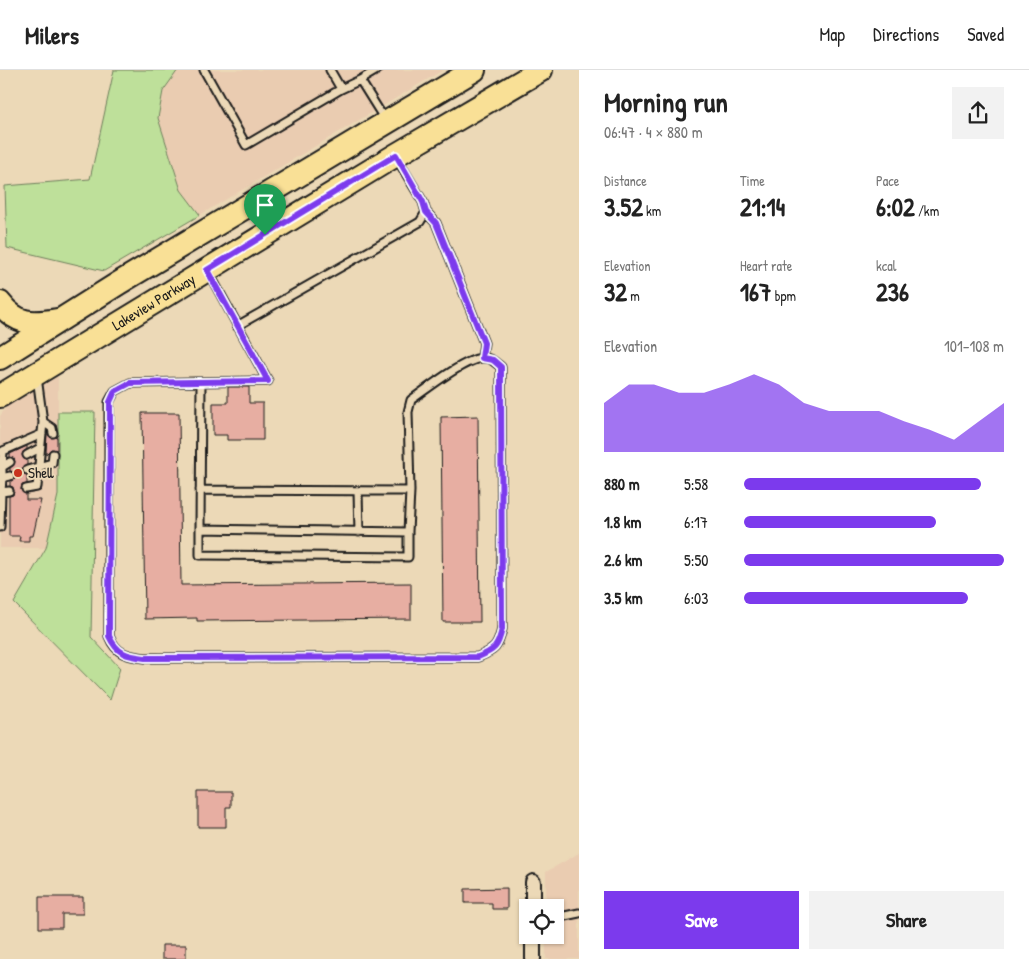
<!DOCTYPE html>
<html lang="en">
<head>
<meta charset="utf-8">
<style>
	:root { --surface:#fff; --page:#f2f2f2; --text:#222; --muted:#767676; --line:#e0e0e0; --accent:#7c3aed }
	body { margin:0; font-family:"Patrick Hand",sans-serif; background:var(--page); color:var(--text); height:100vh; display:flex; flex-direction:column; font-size:19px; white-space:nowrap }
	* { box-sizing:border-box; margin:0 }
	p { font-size:16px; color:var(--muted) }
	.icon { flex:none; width:28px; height:28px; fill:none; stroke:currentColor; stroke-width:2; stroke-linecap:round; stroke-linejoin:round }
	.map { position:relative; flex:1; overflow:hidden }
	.side { display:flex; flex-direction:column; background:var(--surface); width:450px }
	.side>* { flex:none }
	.fabs { position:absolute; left:519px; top:829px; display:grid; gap:10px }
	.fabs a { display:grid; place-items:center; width:45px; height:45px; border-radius:0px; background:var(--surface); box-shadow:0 1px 4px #0004; font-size:25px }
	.pin { position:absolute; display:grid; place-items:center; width:42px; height:42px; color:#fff; margin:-51px -21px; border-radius:50% 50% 50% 0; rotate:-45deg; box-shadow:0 0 5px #0007 }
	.pin .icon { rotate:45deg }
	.round { display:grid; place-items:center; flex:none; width:52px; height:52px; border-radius:0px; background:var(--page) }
	.overview { display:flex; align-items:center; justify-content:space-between; height:85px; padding:0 25px }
	h1 { font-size:28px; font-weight:700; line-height:38px }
	.stats { display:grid; grid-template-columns:repeat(3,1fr); gap:8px; height:85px; padding:5px 25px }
	.stats div { display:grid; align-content:center }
	.stats b { font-size:25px; font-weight:700 }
	.stats small { font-size:14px; font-weight:400 }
	.stats p { font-size:14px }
	.chart { height:140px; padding:10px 25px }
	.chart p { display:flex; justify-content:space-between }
	.chart svg { width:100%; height:90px; margin-top:5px; fill:var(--accent); opacity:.7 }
	.primary-button { display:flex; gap:10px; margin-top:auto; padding:10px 25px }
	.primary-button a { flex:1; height:58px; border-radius:0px; background:var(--accent); color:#fff; font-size:20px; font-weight:700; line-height:58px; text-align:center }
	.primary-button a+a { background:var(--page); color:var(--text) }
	ul { padding:0 25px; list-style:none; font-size:16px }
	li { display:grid; grid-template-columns:80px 60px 1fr; align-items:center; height:38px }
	li i { height:12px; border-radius:6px; background:var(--accent) }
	header { display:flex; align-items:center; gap:30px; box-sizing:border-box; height:70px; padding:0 25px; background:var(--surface); border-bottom:1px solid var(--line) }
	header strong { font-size:24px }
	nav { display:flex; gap:28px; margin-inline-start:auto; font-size:18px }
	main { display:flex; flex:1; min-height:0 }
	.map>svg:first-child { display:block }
</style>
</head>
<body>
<header>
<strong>Milers</strong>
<nav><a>Map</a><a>Directions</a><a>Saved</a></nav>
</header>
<main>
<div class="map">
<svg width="579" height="889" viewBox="0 0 579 889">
	<rect width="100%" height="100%" fill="#ecd9b7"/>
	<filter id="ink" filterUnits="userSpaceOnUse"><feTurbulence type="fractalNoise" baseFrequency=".02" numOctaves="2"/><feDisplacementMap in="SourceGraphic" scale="10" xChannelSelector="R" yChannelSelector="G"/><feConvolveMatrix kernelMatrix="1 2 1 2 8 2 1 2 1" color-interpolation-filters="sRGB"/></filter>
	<g filter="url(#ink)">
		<!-- built -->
		<path fill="#eaccb1" d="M178,0h265l-243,145 -19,-25 -23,-72 5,-27z
			M58,306v119l-12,53h-46v-132l7,-10z
			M579,783v106h-33v-24h9v-27l-9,-1v-35z"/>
		<!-- green -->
		<path fill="#bee09a" stroke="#6d7e5b" d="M114,0h64l-15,21 -5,27 23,72 19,25 -96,56 -97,-23 -2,-62 85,-7z
			M58,342h37l-4,225 29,31 -10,32 -96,-97 32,-55 12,-53z"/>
		<!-- building -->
		<path fill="#e7aea2" stroke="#1c1c1c" d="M228,317h21v16h14v37h-36v-5h-14v-32h15z
			M142,343h37l2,172 230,-2v36l-214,2v-3l-52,1z
			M478,346l2,206h-37l-2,-205z
			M47,363l4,5 6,-1v13l-6,-1 -5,5z
			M27,376v3l-4,3 -1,3 2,4 3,1v5l-5,4 1,4 4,2v9l-5,1 -1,5 5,4v6h15l-8,36h-4v5h-10l1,-5h-11v-40l4,-1 1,-4 -1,-4 -3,-1v-4l4,-3 1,-4 -2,-3 -3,-1v-3l5,-6 -1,-3 -4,-2v-3z
			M198,722h33v15h-5v20h-28z
			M507,818v21h-15v-6h-27v-14z
			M39,827h44v17h-21v14h-23z
			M162,875h24v14h-24z"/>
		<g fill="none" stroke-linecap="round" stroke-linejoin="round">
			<!-- service casing -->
			<g stroke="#1c1c1c" stroke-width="11">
				<path id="service" d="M204,0l42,75 95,-56
					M330,0l11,19 19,-9 25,40
					M360,10l17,-10
					M426,142l10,11 48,120 -2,15
					M237,256l183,-104 6,-10 -3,-10 -27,-45
					M201,313l-1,146 208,3 2,-41 -2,-79 3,-12c17,-12 51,-39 70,-42 9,-1 14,4 20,9l1,262c-4,18 -7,21 -24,28l-333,1c-18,-2 -29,-4 -36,-22v-234l6,-11 15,-8 138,-2 -59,-108
					M43,352l9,6 1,5
					M27,385l13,-7
					M2,397l1,-16 39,-17
					M27,400l25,-7 1,-9
					M0,408h2v-11l8,-5
					M26,419l11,-2 6,-65 -6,-45
					M200,420l210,1
					M9,421l-8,1 1,-14 8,-2
					M358,422l1,40
					M0,457l1,-35
					M200,459v26l208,2v-25
					M555,848l24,-5"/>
			</g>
			<!-- minor casing -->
			<g stroke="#1c1c1c" stroke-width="18">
				<path id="minor" d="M533,838v-26
					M533,889v-24"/>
			</g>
			<!-- primary casing -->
			<g stroke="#1c1c1c" stroke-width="26">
				<g id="primary">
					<path d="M0,233c17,22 32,21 57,17"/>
					<path d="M0,288l119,-75 355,-213"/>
					<path id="s1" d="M0,326l396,-241 145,-85"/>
				</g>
			</g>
			<!-- service -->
			<use href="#service" stroke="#ecd9b7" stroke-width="7"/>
			<!-- minor -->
			<use href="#minor" stroke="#ecd9b7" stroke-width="14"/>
			<!-- primary -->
			<use href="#primary" stroke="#f9e096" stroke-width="22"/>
		</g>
	</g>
	<g fill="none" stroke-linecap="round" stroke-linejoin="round" filter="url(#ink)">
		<!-- route casing -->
		<g stroke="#fff" stroke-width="10">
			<path id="route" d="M396,85l27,47 3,10 10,11 48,120 -2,15 11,2 8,7 1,262c-4,18 -7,21 -24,28l-333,1c-18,-2 -28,-4 -36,-22l1,-234 5,-11 15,-8 138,-2 -61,-111z"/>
		</g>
		<!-- route -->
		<use href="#route" stroke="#7c3aed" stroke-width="6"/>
	</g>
	<!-- markers -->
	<circle fill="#c8321e" stroke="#ecd9b7" stroke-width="2" cx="18" cy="403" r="5"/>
	<g text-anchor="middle" stroke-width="4" stroke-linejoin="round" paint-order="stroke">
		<!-- street labels -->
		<g font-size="15" fill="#1c1c1c" stroke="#ecd9b7">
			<text dy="5" stroke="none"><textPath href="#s1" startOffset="180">Lakeview Parkway</textPath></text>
		</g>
		<!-- poi labels -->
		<g font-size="15" fill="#1c1c1c" stroke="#ecd9b7" text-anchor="start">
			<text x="28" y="408">Shell</text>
		</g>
	</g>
</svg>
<div class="fabs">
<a><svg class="icon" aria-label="locate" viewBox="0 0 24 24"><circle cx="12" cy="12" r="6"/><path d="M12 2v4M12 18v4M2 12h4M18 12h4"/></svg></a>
</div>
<div class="pin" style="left:265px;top:165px;background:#1e9e55"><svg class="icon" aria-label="arrive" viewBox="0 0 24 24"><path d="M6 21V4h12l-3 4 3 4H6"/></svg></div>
</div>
<section class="side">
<div class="overview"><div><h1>Morning run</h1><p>06:47 · 4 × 880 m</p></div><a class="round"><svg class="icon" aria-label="share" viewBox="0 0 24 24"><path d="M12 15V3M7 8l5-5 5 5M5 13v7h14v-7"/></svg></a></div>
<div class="stats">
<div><p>Distance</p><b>3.52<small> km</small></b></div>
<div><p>Time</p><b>21:14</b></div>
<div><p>Pace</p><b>6:02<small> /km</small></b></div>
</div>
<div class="stats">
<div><p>Elevation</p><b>32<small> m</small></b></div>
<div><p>Heart rate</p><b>167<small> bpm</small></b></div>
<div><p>kcal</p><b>236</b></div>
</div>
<div class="chart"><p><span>Elevation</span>101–108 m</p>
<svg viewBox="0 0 160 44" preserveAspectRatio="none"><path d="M0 44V20L10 11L20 11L30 15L40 15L50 11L60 6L70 11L80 20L90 24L100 24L110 24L120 29L130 33L140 38L150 29L160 20V44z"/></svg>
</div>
<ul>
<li><b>880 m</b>5:58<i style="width:91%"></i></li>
<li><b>1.8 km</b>6:17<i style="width:74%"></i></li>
<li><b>2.6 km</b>5:50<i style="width:100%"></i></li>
<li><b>3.5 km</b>6:03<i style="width:86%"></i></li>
</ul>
<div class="primary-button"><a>Save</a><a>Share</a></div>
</section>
</main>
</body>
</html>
